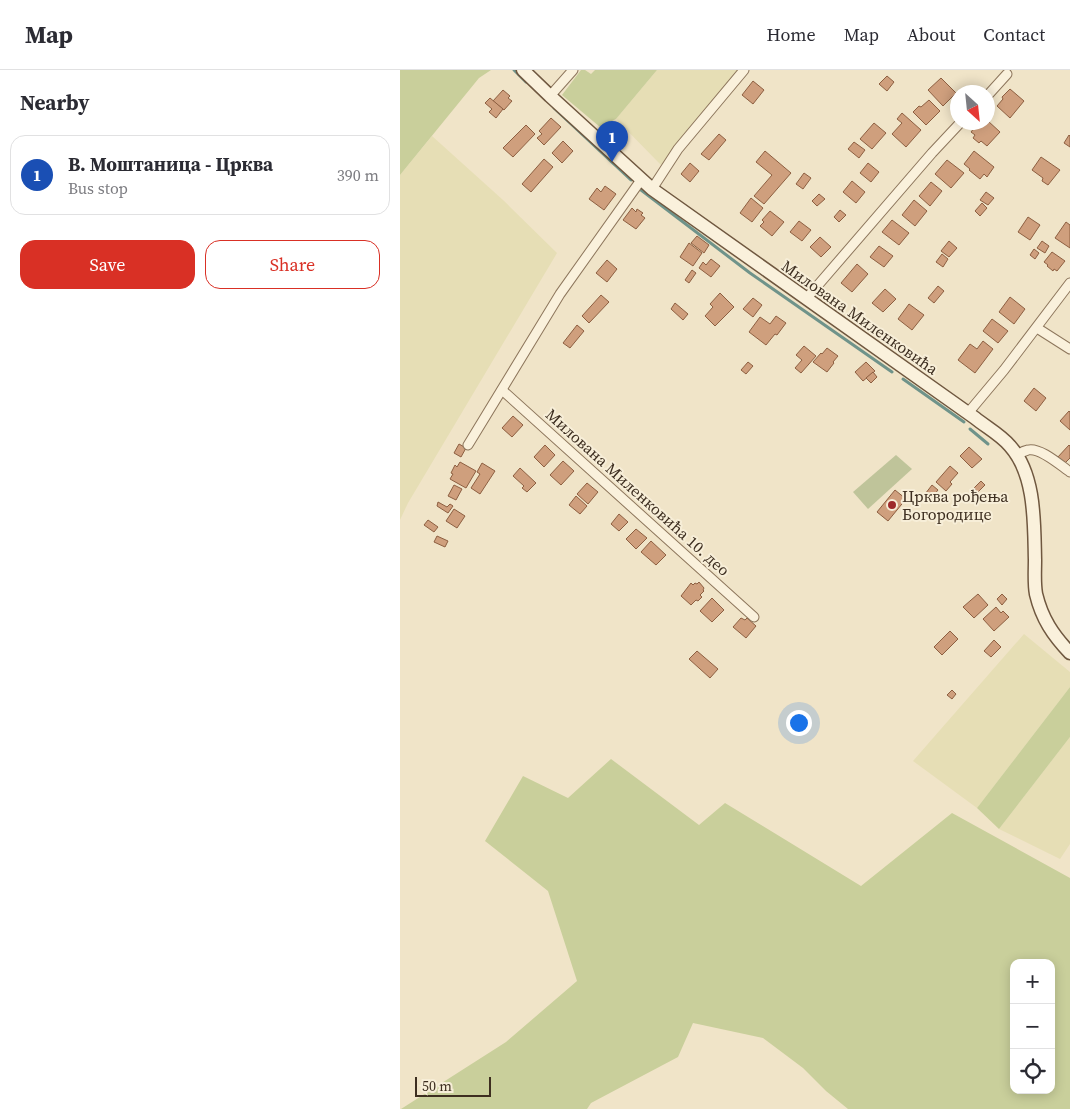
<!DOCTYPE html>
<html lang="en">
<head>
<meta charset="utf-8">
<style>
  :root { --surface:#fff; --page:#f7f7f7; --text:#2b2b33; --muted:#7c7c81; --line:#e1e1e2; --accent:#d93025 }
  body { margin:0; font-family:"Source Serif 4",serif; background:var(--page); color:var(--text) }
  .controls { position:absolute; right:15px; bottom:15px; display:grid; overflow:hidden; border-radius:10px; box-shadow:0 2px 12px #0003 }
  .controls button { width:45px; height:45px; display:grid; place-items:center; padding:0; border:0; border-bottom:1px solid var(--line); background:var(--surface); color:var(--text); font:25px sans-serif }
  .compass { position:absolute; left:550px; top:15px; width:45px; height:45px; border-radius:50%; background:var(--surface); box-shadow:0 2px 12px #0003; rotate:153deg }
  .scale { position:absolute; left:15px; bottom:12px; width:76px; box-sizing:border-box; padding-left:5px; border:2px solid #3d2e20; border-top:0; font-size:14px; line-height:18px; white-space:nowrap; color:#3d2e20; -webkit-text-stroke:4px #f7eed8; paint-order:stroke }
  .you { position:absolute; left:398px; top:652px; width:18px; height:18px; margin:-12px; border:4px solid #fff; border-radius:50%; background:#1a73e8; box-shadow:0 0 0 8px #1a73e833 }
  .badge { display:grid; place-items:center; width:32px; height:32px; border-radius:50%; background:var(--accent); color:#fff; font-size:16px; font-weight:700 }
  .pin { position:absolute; translate:-50% -41px; filter:drop-shadow(0 1px 2px #0008) }
  .pin::after { content:''; position:absolute; top:26px; width:18px; height:15px; background:inherit; clip-path:polygon(0 0,100% 0,50% 100%) }
  .list { margin:0; padding:0; list-style:none }
  h2 { display:flex; justify-content:space-between; align-items:center; height:65px; margin:0; padding:0 20px; font-size:21px }
  h2 small { font-size:16px; font-weight:400; color:var(--muted) }
  .list li { display:grid; grid-template-columns:32px 1fr auto; gap:15px; align-items:center; box-sizing:border-box; height:80px; margin:0 10px 10px; padding:0 10px; border:1px solid var(--line); border-radius:15px }
  .list b { display:block; font-size:19px; white-space:nowrap }
  .list p { margin:0; font-size:16px; white-space:nowrap; color:var(--muted) }
  .list em { font-size:16px; font-style:normal; color:var(--muted) }
  .actions { display:flex; gap:10px; padding:15px 20px }
  .actions a { flex:1; padding:11px 0; border:1px solid var(--accent); border-radius:15px; text-align:center; font-size:18px; color:var(--accent) }
  .actions .main { background:var(--accent); color:#fff }
  .icon { flex:none; width:28px; height:28px; fill:none; stroke:currentColor; stroke-width:2; stroke-linecap:round; stroke-linejoin:round }
  .map { position:relative; flex:none; width:670px; height:1039px; overflow:hidden }
  header { display:flex; align-items:center; gap:30px; box-sizing:border-box; height:70px; padding:0 25px; background:var(--surface); border-bottom:1px solid var(--line) }
  header strong { font-size:24px }
  nav { display:flex; gap:28px; margin-inline-start:auto; font-size:18px }
  main { display:flex }
  aside { flex:1; background:var(--surface) }
  .map>svg:first-child { display:block }
</style>
</head>
<body>
<header>
<strong>Map</strong>
<nav><a>Home</a><a>Map</a><a>About</a><a>Contact</a></nav>
</header>
<main>
<aside>
<h2>Nearby<small></small></h2>
<ul class="list">
<li><span class="badge" style="background:#1a4fb4">1</span><div><b>В. Моштаница - Црква</b><p>Bus stop</p></div><em>390 m</em></li>
</ul>
<div class="actions"><a class="main">Save</a><a>Share</a></div>
</aside>
<div class="map">
<svg width="670" height="1039" viewBox="0 0 670 1039">
  <rect width="100%" height="100%" fill="#f0e4c8"/>
  <g fill="#e6deb5">
    <polygon points="257,0 339,0 261,95 216,49"/>
    <polygon points="32,66 103,130 157,183 8,433 0,450 0,105"/>
    <polygon points="624,564 670,602 670,617 577,738 513,691"/>
    <polygon points="670,667 670,774 660,789 599,759"/>
  </g>
  <g fill="#c9cf9b" fill-rule="evenodd">
    <polygon points="0,0 91,0 79,8 0,105"/>
    <polygon points="181,0 185,0 191,4 195,0 257,0 216,49 200,57 162,25"/>
    <polygon points="670,617 670,667 599,759 577,738"/>
    <path d="M211,689L299,755L325,733L461,816L552,743L670,808V1039H448L426,1021L403,998L363,968L293,953L278,987L191,1033L187,1039H1L106,972L177,911L148,821L85,771L123,706L168,728ZM614,893H651V1020H614Z"/>
  </g>
  <polygon fill="#bfc49a" points="496,385 512,399 468,439 453,422"/>
  <g fill="none" stroke-linecap="round" stroke-linejoin="round">
    <g stroke="#6f938a" stroke-width="3">
      <polyline points="114,0 126,12"/>
      <polyline points="154,38 231,110"/>
      <polyline points="241,120 350,203 492,302"/>
      <polyline points="503,309 564,352"/>
      <polyline points="570,359 588,374"/>
    </g>
  </g>
  <g fill="#cf9f7d" stroke="#8d5f41">
    <polygon points="487,6 494,12 487,21 479,14"/>
    <polygon points="541,8 556,23 543,36 528,20"/>
    <polygon points="353,11 364,20 353,34 342,25"/>
    <polygon points="610,19 624,31 610,48 597,36 603,29 602,27"/>
    <polygon points="103,20 110,26 108,28 112,31 104,40 93,31"/>
    <polygon points="90,28 103,39 96,48 89,42 92,39 85,33"/>
    <polygon points="529,30 540,41 526,55 513,42 519,36 521,37"/>
    <polygon points="502,43 521,60 506,77 492,64 502,53 497,49"/>
    <polygon points="151,48 161,57 144,75 137,68 142,64 139,61"/>
    <polygon points="588,51 600,62 587,76 581,71 579,73 573,68 575,65 571,62 579,52 588,52"/>
    <polygon points="474,53 486,63 472,79 460,69"/>
    <polygon points="126,55 135,64 113,87 103,78"/>
    <polygon points="319,64 326,70 309,90 301,84"/>
    <polygon points="669,65 670,66 670,77 664,73"/>
    <polygon points="163,71 173,81 162,93 152,83"/>
    <polygon points="454,72 465,80 459,88 448,79"/>
    <polygon points="365,81 391,103 364,134 354,126 372,105 356,92"/>
    <polygon points="574,81 594,97 587,107 584,104 580,109 569,100 570,99 564,94"/>
    <polygon points="641,87 660,100 648,115 642,111 643,108 632,100"/>
    <polygon points="144,89 153,97 131,122 122,114"/>
    <polygon points="547,90 564,103 551,118 535,104"/>
    <polygon points="290,93 299,101 290,112 281,104"/>
    <polygon points="468,93 479,102 471,112 460,103"/>
    <polygon points="404,103 411,108 403,119 396,114"/>
    <polygon points="452,111 465,122 456,133 443,122"/>
    <polygon points="531,112 542,121 530,136 519,126"/>
    <polygon points="205,116 216,124 204,140 189,129 197,118 201,122"/>
    <polygon points="586,122 594,128 588,135 580,130"/>
    <polygon points="419,124 425,129 417,136 412,131"/>
    <polygon points="351,128 363,138 352,152 340,143"/>
    <polygon points="514,130 527,141 515,156 502,145"/>
    <polygon points="582,133 587,138 580,146 575,141"/>
    <polygon points="232,138 236,142 237,139 243,143 241,145 245,148 236,159 223,150"/>
    <polygon points="440,140 446,145 439,152 434,147"/>
    <polygon points="370,141 384,152 372,166 360,156 364,152 362,150"/>
    <polygon points="628,147 640,155 630,170 618,162"/>
    <polygon points="492,150 509,163 499,175 482,162"/>
    <polygon points="399,151 411,160 402,171 390,162"/>
    <polygon points="666,152 670,155 670,178 655,168"/>
    <polygon points="297,166 309,175 304,183 291,173"/>
    <polygon points="420,167 431,177 421,187 410,177"/>
    <polygon points="549,171 557,178 549,187 541,181"/>
    <polygon points="642,171 649,176 645,183 637,178"/>
    <polygon points="289,173 302,183 293,196 280,187"/>
    <polygon points="479,176 493,186 484,197 470,187"/>
    <polygon points="634,179 639,183 635,189 630,185"/>
    <polygon points="652,182 665,191 657,201 654,199 653,201 647,196 648,195 644,192"/>
    <polygon points="542,184 548,189 543,197 536,192"/>
    <polygon points="311,189 320,196 311,207 299,198 303,192 306,195"/>
    <polygon points="207,190 217,199 207,212 196,203"/>
    <polygon points="457,194 468,204 452,222 441,213"/>
    <polygon points="292,200 296,203 289,213 285,210"/>
    <polygon points="538,216 544,221 534,233 528,228"/>
    <polygon points="485,219 496,229 483,242 472,233"/>
    <polygon points="320,223 334,237 315,256 305,246 313,237 310,234"/>
    <polygon points="201,225 209,232 189,253 182,246"/>
    <polygon points="610,227 625,239 614,254 599,242"/>
    <polygon points="353,228 362,235 353,247 343,239"/>
    <polygon points="275,233 288,244 283,250 271,239"/>
    <polygon points="509,234 524,245 512,260 498,249"/>
    <polygon points="376,246 386,253 377,265 375,264 366,275 349,262 360,247 370,254"/>
    <polygon points="592,249 608,261 598,273 583,261"/>
    <polygon points="177,255 184,261 170,278 163,273"/>
    <polygon points="583,271 593,279 575,303 558,290 570,274 577,279"/>
    <polygon points="404,276 416,286 401,303 395,298 402,290 396,285"/>
    <polygon points="427,278 438,286 433,292 434,293 427,302 413,292 421,283 422,284"/>
    <polygon points="348,292 353,296 346,304 341,300"/>
    <polygon points="466,292 475,301 463,311 455,302"/>
    <polygon points="473,302 477,307 471,313 466,308"/>
    <polygon points="634,318 646,328 636,341 624,331"/>
    <polygon points="669,341 670,342 670,360 660,351"/>
    <polygon points="113,346 123,355 112,367 102,358"/>
    <polygon points="59,374 66,378 61,387 54,383"/>
    <polygon points="145,375 155,385 144,397 134,387"/>
    <polygon points="669,375 670,376 670,388 664,394 657,388"/>
    <polygon points="569,377 582,389 572,398 560,386"/>
    <polygon points="163,391 174,401 161,415 150,405"/>
    <polygon points="60,392 76,401 66,418 50,409 53,404 51,403 55,395 57,397"/>
    <polygon points="82,393 95,401 80,424 71,418 80,404 77,402"/>
    <polygon points="550,396 558,403 550,412 552,414 546,421 536,412"/>
    <polygon points="120,398 136,413 127,422 122,418 124,416 113,406"/>
    <polygon points="581,411 585,415 578,422 574,418"/>
    <polygon points="187,413 198,422 188,434 177,424"/>
    <polygon points="54,415 62,419 56,430 48,426"/>
    <polygon points="532,415 538,420 528,432 522,428"/>
    <polygon points="495,420 506,429 488,451 477,442"/>
    <polygon points="176,426 187,436 180,444 169,435"/>
    <polygon points="38,432 47,437 50,434 53,436 48,443 37,436"/>
    <polygon points="54,439 65,446 57,458 46,451"/>
    <polygon points="219,444 228,452 219,461 211,454"/>
    <polygon points="28,450 38,457 34,462 24,455"/>
    <polygon points="236,459 247,468 236,479 226,469"/>
    <polygon points="37,466 48,471 45,477 34,472"/>
    <polygon points="251,471 266,485 256,495 241,482"/>
    <polygon points="299,512 304,518 303,520 304,521 300,525 302,527 298,531 296,530 291,535 281,526 291,513 293,515 295,513 297,514"/>
    <polygon points="578,524 588,535 574,548 563,537"/>
    <polygon points="602,524 607,529 602,535 597,529"/>
    <polygon points="312,528 324,540 312,552 300,541"/>
    <polygon points="596,537 601,543 603,541 609,547 594,561 583,549"/>
    <polygon points="341,548 345,550 347,548 356,556 346,568 333,557"/>
    <polygon points="550,561 558,569 542,585 534,577"/>
    <polygon points="594,570 601,577 591,587 584,581"/>
    <polygon points="297,581 318,599 310,608 289,589"/>
    <polygon points="552,620 556,624 552,629 547,625"/>
  </g>
  <g fill="none" stroke-linecap="round" stroke-linejoin="round">
    <g stroke="#8d765c" stroke-width="11">
      <g id="street">
        <polyline points="588,25 607,4"/>
        <polyline points="150,26 173,0"/>
        <polyline points="252,119 278,79 344,0"/>
        <polyline points="406,229 532,83 561,52"/>
        <polyline points="637,258 670,279"/>
        <polyline points="102,320 354,547"/>
        <polyline points="568,343 604,300 670,213"/>
        <polyline points="68,375 160,224 241,110"/>
        <path d="M617,386C620,383 623,381 628,380C640,377 660,395 670,402"/>
      </g>
    </g>
    <g stroke="#6f573f" stroke-width="15">
      <path id="secondary" d="M123,0L150,26L252,119L575,348C586,357 601,365 610,376C636,405 634,454 635,490C635,502 634,513 636,524C642,549 653,565 670,583"/>
    </g>
    <use href="#street" stroke="#faf1dc" stroke-width="9"/>
    <use href="#secondary" stroke="#faf1dc" stroke-width="12"/>
  </g>
  <circle fill="#9e2a2b" stroke="#f7eed8" stroke-width="2" cx="492" cy="435" r="5"/>
  <g text-anchor="middle" stroke-width="4" stroke-linejoin="round" paint-order="stroke">
    <g font-size="16" fill="#3d2e20" stroke="#f7eed8">
      <text transform="translate(460 247) rotate(35)" y="6">Милована Миленковића</text>
      <text transform="translate(238 422) rotate(42)" y="6">Милована Миленковића 10. део</text>
    </g>
    <g font-size="16" fill="#3d2e20" stroke="#f7eed8" text-anchor="start">
      <text x="502" y="432">Црква рођења<tspan x="502" dy="18">Богородице</tspan></text>
    </g>
  </g>
</svg>
<div class="controls">
<button>+</button>
<button>−</button>
<button><svg class="icon" aria-label="locate" viewBox="0 0 24 24"><circle cx="12" cy="12" r="6"/><path d="M12 2v4M12 18v4M2 12h4M18 12h4"/></svg></button>
</div>
<svg class="compass" viewBox="-18 -18 36 36"><path d="M0-13l5 13h-10z" fill="#e53935"/><path d="M0 13l5-13h-10z" fill="#7c7c81"/></svg>
<div class="scale">50 m</div>
<div class="you"></div>
<div class="pin badge" style="left:212px;top:92px;background:#1a4fb4">1</div>
</div>
</main>
</body>
</html>
